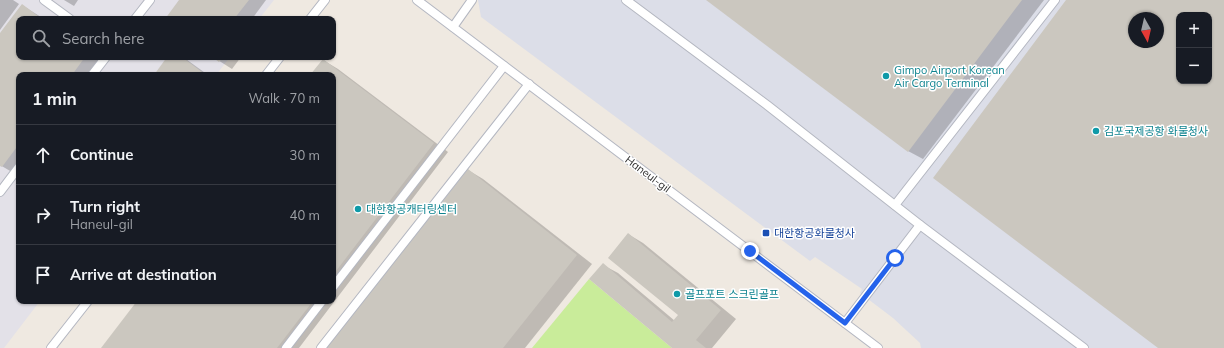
<!DOCTYPE html>
<html lang="en">
<head>
<meta charset="utf-8">
<style>
  :root { --surface:#171b24; --page:#20242c; --text:#f1f3f6; --muted:#9ea1a6; --line:#363941 }
  body { margin:0; font-family:Mulish,"Noto Sans KR",sans-serif; background:var(--page); color:var(--text) }
  .controls { position:absolute; right:12px; top:12px; display:grid; overflow:hidden; border-radius:8px; box-shadow:0 1px 3px #0004 }
  .controls button { width:36px; height:36px; display:grid; place-items:center; padding:0; border:0; border-bottom:1px solid var(--line); background:var(--surface); color:var(--text); font:20px sans-serif }
  .compass { position:absolute; left:1128px; top:12px; width:36px; height:36px; border-radius:50%; background:var(--surface); box-shadow:0 1px 3px #0004; rotate:172deg }
  .stop { position:absolute; width:12px; height:12px; margin:-9px; border:3px solid #2563eb; border-radius:50%; background:#fff }
  .stop.end { background:#2563eb; border-color:#fff; box-shadow:0 1px 4px #0008 }
  .list { margin:0; padding:0; list-style:none }
  h2 { display:flex; justify-content:space-between; align-items:center; height:52px; margin:0; padding:0 16px; font-size:17px }
  h2 small { font-size:13px; font-weight:400; color:var(--muted) }
  .list li { display:grid; grid-template-columns:26px 1fr auto; gap:12px; align-items:center; box-sizing:border-box; height:60px; padding:0 16px; border-top:1px solid var(--line) }
  .list b { display:block; font-size:15px; white-space:nowrap }
  .list p { margin:0; font-size:13px; white-space:nowrap; color:var(--muted) }
  .list em { font-size:13px; font-style:normal; color:var(--muted) }
  .icon { flex:none; width:22px; height:22px; fill:none; stroke:currentColor; stroke-width:2; stroke-linecap:round; stroke-linejoin:round }
  .map { position:relative; flex:none; width:1224px; height:348px; overflow:hidden }
  .search { position:absolute; background:var(--surface); box-shadow:0 1px 3px #0004; left:16px; top:16px; width:320px; height:44px; display:flex; align-items:center; gap:10px; box-sizing:border-box; padding:0 14px; border-radius:8px; color:var(--muted); font-size:15px }
  .panel { position:absolute; background:var(--surface); box-shadow:0 1px 3px #0004; left:16px; top:72px; width:320px; height:232px; border-radius:8px }
  .map>svg:first-child { display:block }
</style>
</head>
<body>
<div class="map">
<svg width="1224" height="348" viewBox="0 0 1224 348">
  <rect width="100%" height="100%" fill="#efe9e1"/>
  <polygon fill="#e3e1e8" points="0,0 274,0 259,19 19,19 19,57 230,57 216,75 19,75 19,301 40,301 4,348 0,348"/>
  <path fill="#dcdee8" fill-rule="evenodd" d="M478,0H1224V348H921L920,343L893,318L860,293L862,289L815,257L810,261L481,17ZM1179,15H1209V81H1179ZM1134,18H1158V42H1134Z"/>
  <polygon fill="#c9ec9a" points="589,279 672,348 532,348"/>
  <g fill="#0003">
    <polygon points="0,0 13,0 19,4 0,30"/>
    <polygon points="64,0 78,0 74,6"/>
    <polygon points="180,0 266,0 252,19 166,19"/>
    <polygon points="708,0 1044,0 923,159 908,151"/>
    <polygon points="22,5 44,19 19,19 19,57 95,57 102,63 93,75 19,75 19,173 17,175 0,165 0,35"/>
    <polygon points="169,57 183,57 208,75 155,75"/>
    <polygon points="213,57 241,57 232,69"/>
    <polygon points="323,60 338,69 448,152 299,348 103,348 139,301 333,301 333,75 311,75"/>
    <polygon points="468,170 483,179 592,264 525,348 327,348"/>
    <polygon points="628,234 643,243 736,319 712,348 673,348 603,265 618,273 675,321 679,315"/>
  </g>
  <g fill="#cbc7bf" fill-rule="evenodd">
    <polygon points="179,0 249,0 234,19 165,19"/>
    <polygon points="706,0 1022,0 908,152"/>
    <path d="M1066,0H1224V348H1158L933,178ZM1179,15H1209V81H1179ZM1134,18H1158V42H1134Z"/>
    <polygon points="22,4 42,19 19,19 19,57 85,57 72,75 19,75 19,144 2,167 0,166 0,33"/>
    <polygon points="167,57 182,57 206,75 154,75"/>
    <polygon points="212,57 223,57 219,62"/>
    <polygon points="323,59 434,143 333,275 333,75 310,75"/>
    <polygon points="468,169 577,255 503,348 326,348"/>
    <polygon points="628,233 721,310 696,340 706,348 672,348 589,279 603,263 672,322 678,315 608,258"/>
    <polygon points="137,301 313,301 277,348 101,348"/>
  </g>
  <g fill="none" stroke-linecap="round" stroke-linejoin="round">
    <g stroke="#b4b7c1" stroke-width="10">
      <g id="service">
        <polyline points="44,0 70,19"/>
        <polyline points="417,0 878,348"/>
        <polyline points="626,0 767,105 920,225 1084,348"/>
        <polyline points="135,19 150,0"/>
        <polyline points="310,19 325,0"/>
        <polyline points="453,27 472,0"/>
        <polyline points="92,75 106,57"/>
        <polyline points="266,75 280,57"/>
        <polyline points="0,192 19,167"/>
        <polyline points="895,205 1055,0"/>
        <polyline points="333,287 504,66"/>
        <polyline points="845,323 920,225"/>
        <polyline points="51,348 88,301"/>
        <polyline points="286,348 322,301"/>
        <polyline points="321,348 529,84"/>
      </g>
    </g>
    <use href="#service" stroke="#fff" stroke-width="8"/>
  </g>
  <g fill="none" stroke-linecap="round" stroke-linejoin="round">
    <polyline stroke="#2563eb" stroke-width="5" points="750,251 845,323 895,258"/>
  </g>
  <g fill="#0f9aa8" stroke="#fff" stroke-width="1.5">
    <circle cx="886" cy="76" r="4"/>
    <circle cx="1096" cy="131" r="4"/>
    <circle cx="358" cy="209" r="4"/>
    <circle cx="677" cy="294" r="4"/>
  </g>
  <rect fill="#1a4fb4" stroke="#fff" stroke-width="1.5" x="762" y="229" width="8" height="8" rx="2"/>
  <g text-anchor="middle" stroke-width="3" stroke-linejoin="round" paint-order="stroke">
    <g font-size="11" fill="#0d838f" stroke="#fff" text-anchor="start">
      <text x="894" y="74">Gimpo Airport Korean<tspan x="894" dy="13">Air Cargo Terminal</tspan></text>
      <text x="1104" y="135">김포국제공항 화물청사</text>
      <text x="366" y="213">대한항공캐터링센터</text>
      <text x="685" y="298">골프포트 스크린골프</text>
    </g>
    <g font-size="11" fill="#2e2e2e" stroke="#fff">
      <text transform="translate(648 174) rotate(37)" y="4">Haneul-gil</text>
    </g>
    <g font-size="11" fill="#164399" stroke="#fff" text-anchor="start">
      <text x="774" y="237">대한항공화물청사</text>
    </g>
  </g>
</svg>
<div class="controls">
<button>+</button>
<button>−</button>
</div>
<svg class="compass" viewBox="-18 -18 36 36"><path d="M0-13l5 13h-10z" fill="#e53935"/><path d="M0 13l5-13h-10z" fill="#9ea1a6"/></svg>
<div class="stop" style="left:895px;top:258px"></div>
<div class="stop end" style="left:750px;top:251px"></div>
<div class="search"><svg class="icon" aria-label="search" viewBox="0 0 24 24"><circle cx="10" cy="10" r="6"/><path d="M15 15l6 6"/></svg>Search here</div>
<section class="panel">
<h2>1 min<small>Walk · 70 m</small></h2>
<ul class="list">
<li><svg class="icon" aria-label="ahead" viewBox="0 0 24 24"><path d="M12 20V5M6 11l6-6 6 6"/></svg><div><b>Continue</b></div><em>30 m</em></li>
<li><svg class="icon" aria-label="right" viewBox="0 0 24 24"><path d="M7 20v-9h11M14 6l5 5-5 5"/></svg><div><b>Turn right</b><p>Haneul-gil</p></div><em>40 m</em></li>
<li><svg class="icon" aria-label="arrive" viewBox="0 0 24 24"><path d="M6 21V4h12l-3 4 3 4H6"/></svg><div><b>Arrive at destination</b></div></li>
</ul>
</section>
</div>
</body>
</html>
